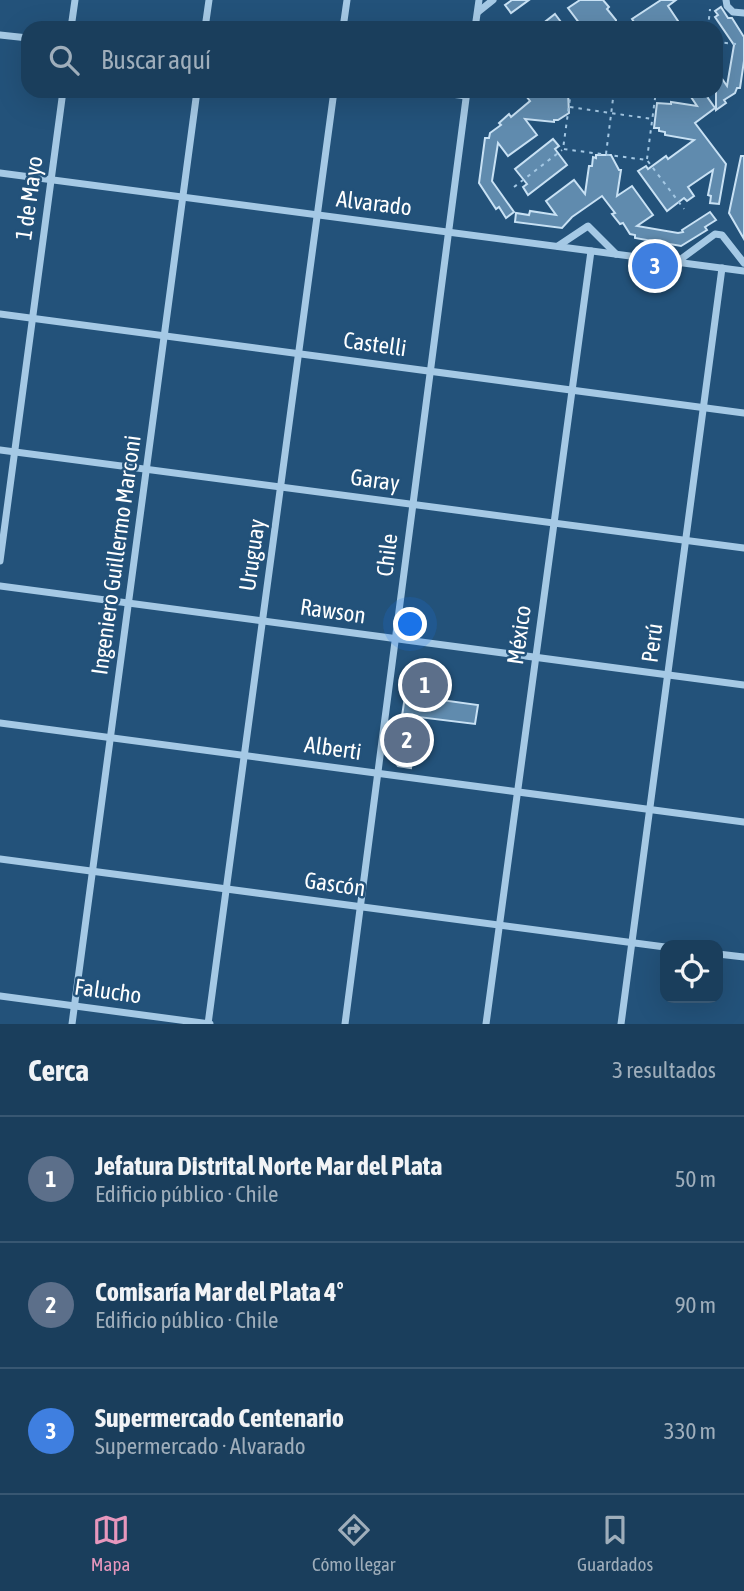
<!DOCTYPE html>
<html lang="es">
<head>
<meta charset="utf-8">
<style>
  :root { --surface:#1a3e5c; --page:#234562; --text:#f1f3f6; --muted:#9faebb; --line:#385772; --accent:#e797bd }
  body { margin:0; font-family:"Asap Condensed",sans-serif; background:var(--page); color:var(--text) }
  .controls { position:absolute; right:21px; bottom:21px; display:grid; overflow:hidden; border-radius:14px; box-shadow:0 7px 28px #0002 }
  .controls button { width:63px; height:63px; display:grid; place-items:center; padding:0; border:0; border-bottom:2px solid var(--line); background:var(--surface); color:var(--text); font:35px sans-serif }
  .you { position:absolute; left:411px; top:625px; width:24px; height:24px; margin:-18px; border:5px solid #fff; border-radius:50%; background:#1a73e8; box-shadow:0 0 0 10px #1a73e833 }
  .badge { display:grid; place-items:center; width:46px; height:46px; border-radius:50%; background:var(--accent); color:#fff; font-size:23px; font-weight:700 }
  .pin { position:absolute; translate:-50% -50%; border:4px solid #fff; box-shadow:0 2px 7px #0006 }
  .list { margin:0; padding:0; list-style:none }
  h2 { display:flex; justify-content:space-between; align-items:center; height:91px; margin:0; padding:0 28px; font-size:30px }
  h2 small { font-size:23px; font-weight:400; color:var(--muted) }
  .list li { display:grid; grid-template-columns:46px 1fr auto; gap:21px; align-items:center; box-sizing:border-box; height:126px; padding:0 28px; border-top:2px solid var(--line) }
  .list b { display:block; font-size:26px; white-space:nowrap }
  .list p { margin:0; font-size:23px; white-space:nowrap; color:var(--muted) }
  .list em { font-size:23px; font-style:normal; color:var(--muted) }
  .icon { flex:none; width:38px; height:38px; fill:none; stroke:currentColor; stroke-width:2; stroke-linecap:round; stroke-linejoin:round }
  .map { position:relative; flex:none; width:744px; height:1024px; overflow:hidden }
  .search { position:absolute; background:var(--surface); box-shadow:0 7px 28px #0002; left:21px; right:21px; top:21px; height:77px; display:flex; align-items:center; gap:18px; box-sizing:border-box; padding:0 24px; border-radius:21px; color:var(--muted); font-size:26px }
  .sheet { height:469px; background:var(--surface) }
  nav { display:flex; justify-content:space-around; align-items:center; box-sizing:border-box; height:98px; border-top:2px solid var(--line); background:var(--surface); font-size:19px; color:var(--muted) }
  nav a { display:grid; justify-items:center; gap:4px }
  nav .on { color:var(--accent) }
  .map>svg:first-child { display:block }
</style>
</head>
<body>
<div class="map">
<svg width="744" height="1024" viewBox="0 0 744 1024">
  <rect width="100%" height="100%" fill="#23527a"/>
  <g fill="#608bae" stroke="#c8e1f4" stroke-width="2">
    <polygon points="512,0 529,0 511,13 505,5"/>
    <polygon points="580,0 603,0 609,7 607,9 616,20 616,28 583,28 568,8"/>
    <polygon points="661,0 676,0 668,6 680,24 674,28 638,28 632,19"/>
    <polygon points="721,7 728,18 732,18 744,37 744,61 740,88 737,88 735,93 724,100 726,103 716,110 716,70 727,86 734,45 715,17 718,15 715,11"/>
    <polygon points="555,14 561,22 554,28 537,28"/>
    <polygon points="522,91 568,92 569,113 558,120 554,120 554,122 525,119 537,135 508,156 498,143 492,181 514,212 506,218 499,207 496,209 479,183 485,138 489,138 490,133 501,125 499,123 509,114 511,117 530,101"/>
    <polygon points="687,91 703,91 715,108 695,123 726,164 719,204 710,203 711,196 708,195 713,170 688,187 694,196 687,201 684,198 667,211 638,171 646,166 648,169 666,156 668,159 694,140 665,135 665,132 659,131 659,128 654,128 657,103 671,104 671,102 697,106"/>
    <polygon points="553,139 559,146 555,149 567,165 528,195 523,187 527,184 515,169"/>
    <polygon points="596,155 611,155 619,170 621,170 617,196 632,186 653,215 637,226 678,233 683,232 682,230 710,212 716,220 705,227 707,230 681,246 635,238 635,235 630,234 623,223 620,224 612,214 615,213 602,196 572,217 562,228 515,222 516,213 529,215 530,211 556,215 546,201 574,180 585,194 589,166 592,166 593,157 596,158"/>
    <polygon points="741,156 744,156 744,239 729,213"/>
    <polygon points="409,670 445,674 441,700 478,705 475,724 419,717 411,768 398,766 395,762"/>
  </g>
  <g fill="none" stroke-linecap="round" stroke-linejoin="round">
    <g stroke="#a5c9e5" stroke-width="2" stroke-dasharray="3.5 5" stroke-linecap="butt">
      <polyline points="708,28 710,9"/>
      <polyline points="716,42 736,44"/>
      <polyline points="571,91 563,149 647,160 684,209"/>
      <polyline points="570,107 652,119"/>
      <polyline points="606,154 614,91"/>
      <polyline points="647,159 656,91"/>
      <polyline points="514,187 562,150"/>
    </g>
    <g stroke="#a5c9e5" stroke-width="7">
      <polyline points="726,0 727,6 733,12 744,13"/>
      <polyline points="478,12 493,0"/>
      <polyline points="71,28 75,0"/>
      <polyline points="205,28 209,0"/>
      <polyline points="343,28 347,0"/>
      <polyline points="475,28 479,0"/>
      <polyline points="0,35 28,38"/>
      <polyline points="430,91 466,96"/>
      <polyline points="0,173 744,271"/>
      <polyline points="558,246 588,226 616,254"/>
      <polyline points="677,262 715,234 722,235 744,263"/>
      <polyline points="0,314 744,413"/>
      <polyline points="0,450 744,548"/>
      <polyline points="0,561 63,91"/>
      <polyline points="0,586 744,685"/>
      <polyline points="0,723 744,822"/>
      <polyline points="0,859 665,947"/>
      <polyline points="718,954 744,957"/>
      <polyline points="0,996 210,1024"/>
      <polyline points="72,1024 197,91"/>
      <polyline points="208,1024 334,91"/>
      <polyline points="345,1024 467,91"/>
      <polyline points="486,1024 591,251"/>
      <polyline points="621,1024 722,268"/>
    </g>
  </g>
  <g text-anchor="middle" stroke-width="5" stroke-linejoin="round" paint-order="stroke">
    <g font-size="23" fill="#fff" stroke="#23527a">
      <text transform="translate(29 198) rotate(-82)" y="8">1 de Mayo</text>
      <text transform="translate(374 203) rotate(7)" y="8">Alvarado</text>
      <text transform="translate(375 344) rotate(8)" y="8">Castelli</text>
      <text transform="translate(375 480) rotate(8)" y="8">Garay</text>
      <text transform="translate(116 555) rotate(-82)" y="8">Ingeniero Guillermo Marconi</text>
      <text transform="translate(252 555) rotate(-82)" y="8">Uruguay</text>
      <text transform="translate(387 555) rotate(-83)" y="8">Chile</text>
      <text transform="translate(333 611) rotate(8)" y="8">Rawson</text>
      <text transform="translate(519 635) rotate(-82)" y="8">México</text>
      <text transform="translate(652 643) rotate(-82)" y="8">Perú</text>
      <text transform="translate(333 748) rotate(8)" y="8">Alberti</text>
      <text transform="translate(335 884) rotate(8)" y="8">Gascón</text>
      <text transform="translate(108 991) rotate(8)" y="8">Falucho</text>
    </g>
  </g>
</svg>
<div class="controls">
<button><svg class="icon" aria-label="locate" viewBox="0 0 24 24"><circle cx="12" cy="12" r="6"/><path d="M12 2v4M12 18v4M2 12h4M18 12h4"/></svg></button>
</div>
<div class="you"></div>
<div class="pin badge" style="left:425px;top:685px;background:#5c6f8a">1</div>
<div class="pin badge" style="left:407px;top:740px;background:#5c6f8a">2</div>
<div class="pin badge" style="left:655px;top:266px;background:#3f7fe0">3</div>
<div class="search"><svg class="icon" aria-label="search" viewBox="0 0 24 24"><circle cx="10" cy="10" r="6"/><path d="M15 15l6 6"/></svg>Buscar aquí</div>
</div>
<section class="sheet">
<h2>Cerca<small>3 resultados</small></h2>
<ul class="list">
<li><span class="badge" style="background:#5c6f8a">1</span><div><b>Jefatura Distrital Norte Mar del Plata</b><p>Edificio público · Chile</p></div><em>50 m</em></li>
<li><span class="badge" style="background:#5c6f8a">2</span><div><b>Comisaría Mar del Plata 4°</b><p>Edificio público · Chile</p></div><em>90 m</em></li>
<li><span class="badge" style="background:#3f7fe0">3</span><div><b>Supermercado Centenario</b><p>Supermercado · Alvarado</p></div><em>330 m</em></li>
</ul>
</section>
<nav>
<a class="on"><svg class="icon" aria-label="map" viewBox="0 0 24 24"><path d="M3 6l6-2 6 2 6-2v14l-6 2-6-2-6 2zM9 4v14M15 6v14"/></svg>Mapa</a>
<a><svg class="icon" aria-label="directions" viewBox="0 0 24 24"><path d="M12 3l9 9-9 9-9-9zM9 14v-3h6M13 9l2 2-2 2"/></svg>Cómo llegar</a>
<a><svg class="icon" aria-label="saved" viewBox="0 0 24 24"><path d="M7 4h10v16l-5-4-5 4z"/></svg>Guardados</a>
</nav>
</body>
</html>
